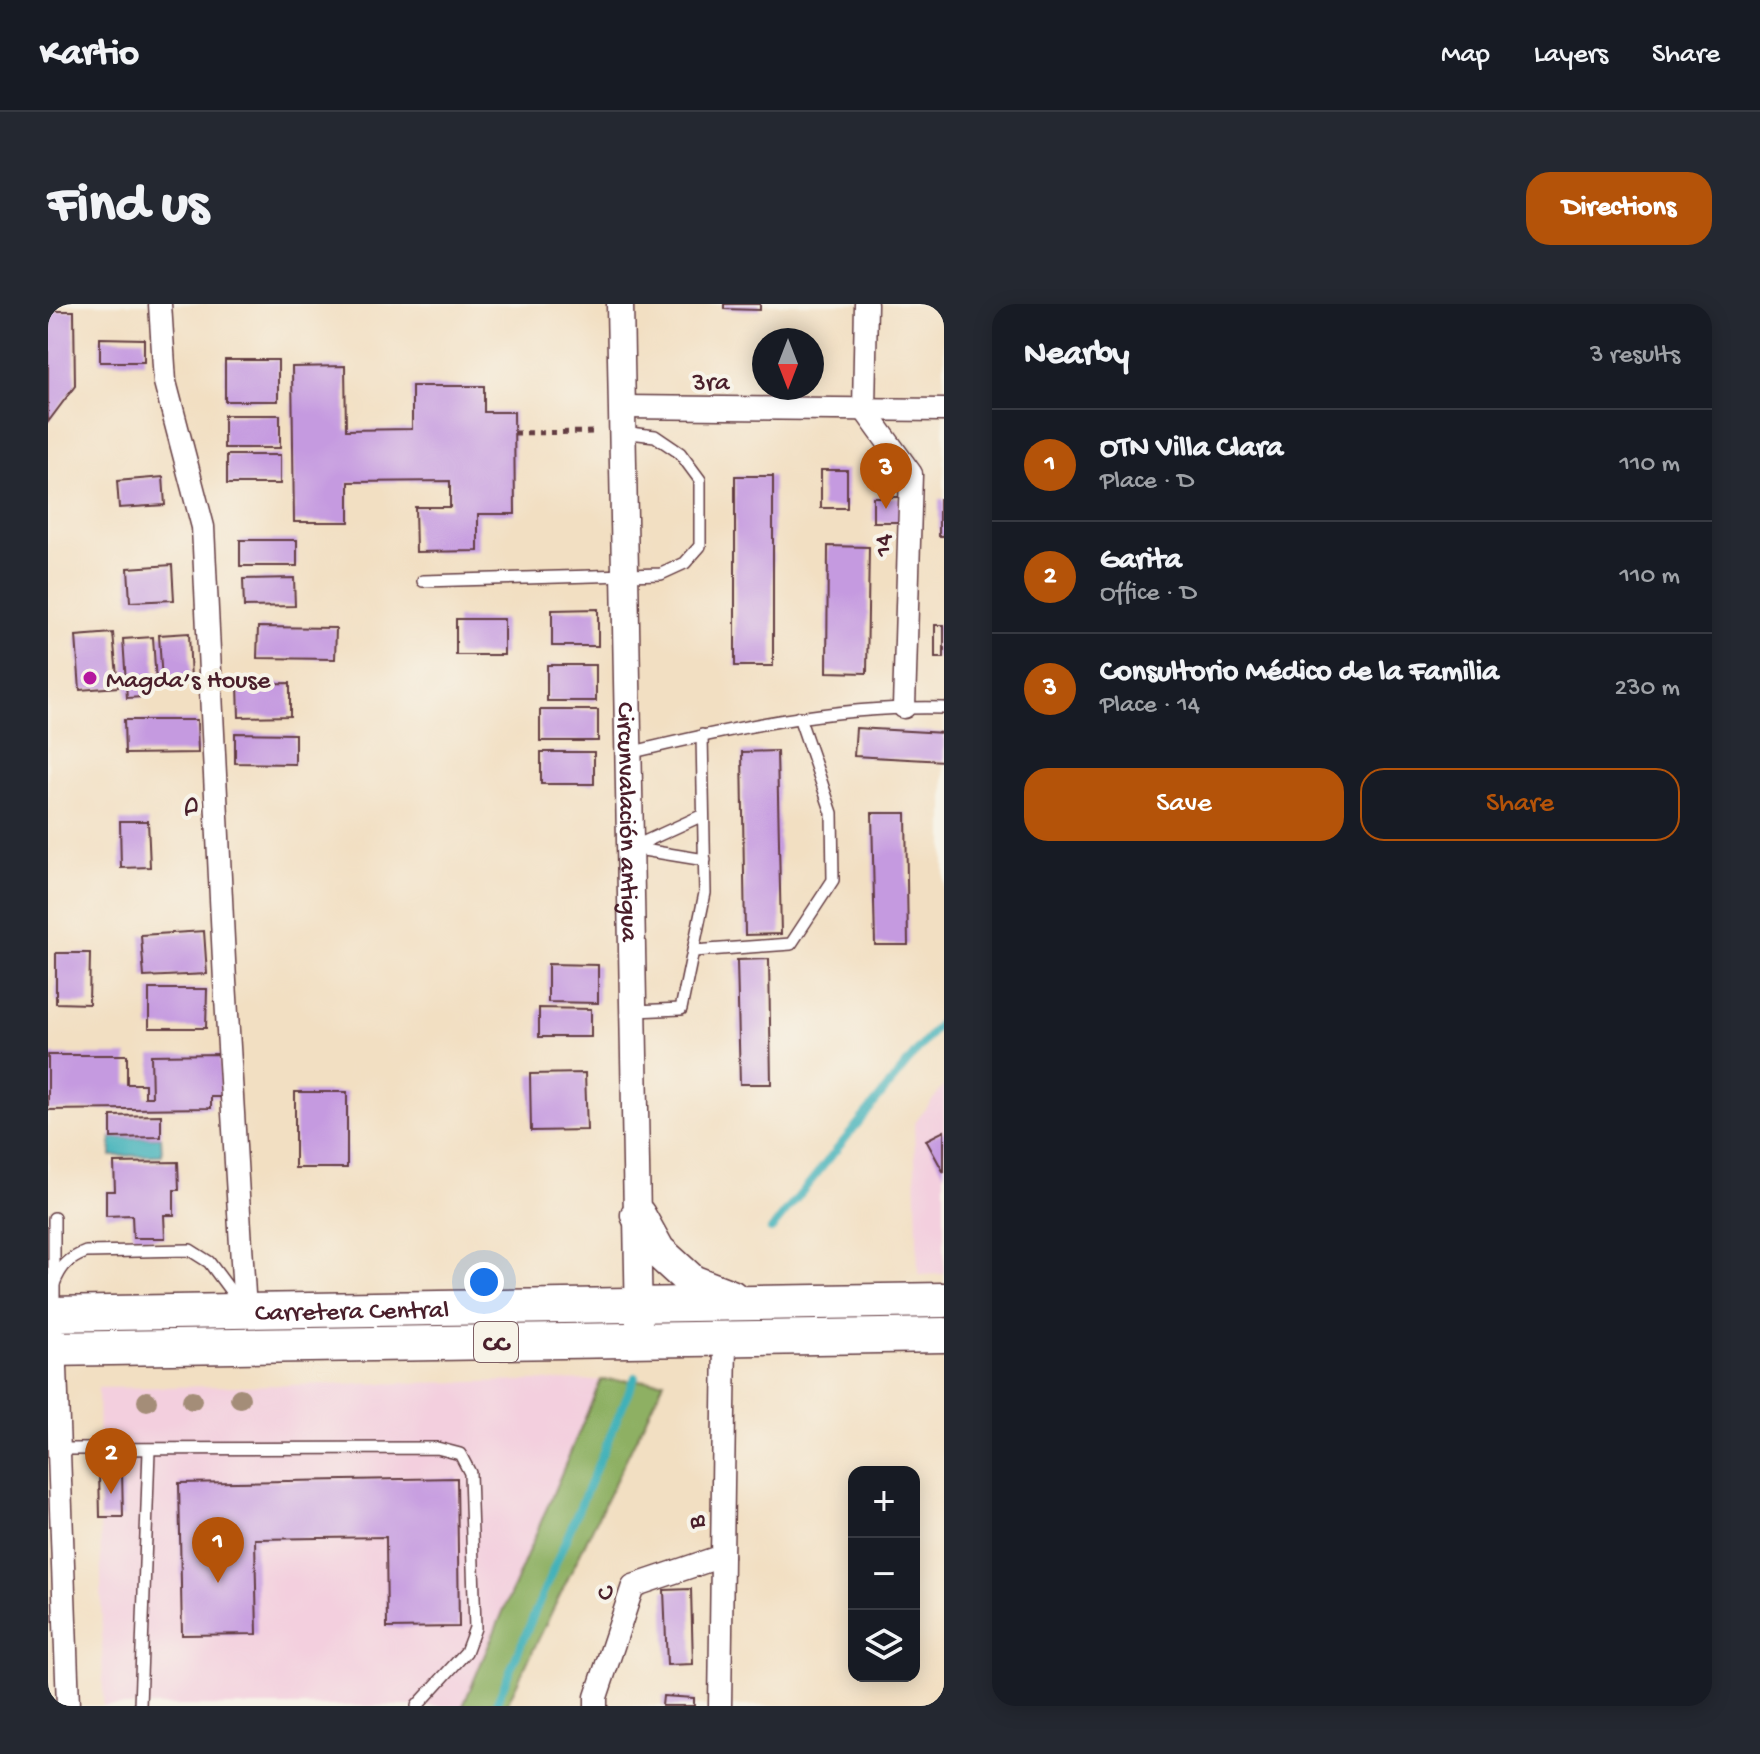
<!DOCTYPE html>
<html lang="en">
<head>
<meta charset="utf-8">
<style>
  :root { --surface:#171b24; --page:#242831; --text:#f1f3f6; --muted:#9ea1a6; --line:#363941; --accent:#b45309 }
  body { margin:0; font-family:"Gochi Hand",sans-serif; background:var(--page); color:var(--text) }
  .controls { position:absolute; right:24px; bottom:24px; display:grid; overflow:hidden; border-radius:16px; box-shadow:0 4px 20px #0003 }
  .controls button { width:72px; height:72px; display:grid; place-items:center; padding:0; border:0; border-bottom:2px solid var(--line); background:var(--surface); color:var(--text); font:40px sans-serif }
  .compass { position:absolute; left:704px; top:24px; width:72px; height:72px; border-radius:50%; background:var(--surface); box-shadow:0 4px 20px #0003; rotate:180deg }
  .you { position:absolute; left:436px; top:978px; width:28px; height:28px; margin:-20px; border:6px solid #fff; border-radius:50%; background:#1a73e8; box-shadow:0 0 0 12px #1a73e833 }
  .badge { display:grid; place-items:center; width:52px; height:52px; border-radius:50%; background:var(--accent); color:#fff; font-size:26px; font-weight:700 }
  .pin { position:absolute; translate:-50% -66px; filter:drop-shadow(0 2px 4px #0008) }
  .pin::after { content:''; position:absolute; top:42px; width:28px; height:24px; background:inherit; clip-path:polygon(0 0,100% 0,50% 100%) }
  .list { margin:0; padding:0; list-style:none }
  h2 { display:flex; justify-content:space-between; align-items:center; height:104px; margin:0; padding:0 32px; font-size:34px }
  h2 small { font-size:26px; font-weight:400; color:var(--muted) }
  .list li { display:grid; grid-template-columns:52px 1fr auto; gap:24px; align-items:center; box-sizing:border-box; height:112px; padding:0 32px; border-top:2px solid var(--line) }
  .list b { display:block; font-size:30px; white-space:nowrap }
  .list p { margin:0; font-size:26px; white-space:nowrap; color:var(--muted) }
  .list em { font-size:26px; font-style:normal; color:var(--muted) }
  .actions { display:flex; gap:16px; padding:24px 32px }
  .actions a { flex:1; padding:18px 0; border:2px solid var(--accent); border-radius:24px; text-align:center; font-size:28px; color:var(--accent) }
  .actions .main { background:var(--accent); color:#fff }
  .icon { flex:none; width:44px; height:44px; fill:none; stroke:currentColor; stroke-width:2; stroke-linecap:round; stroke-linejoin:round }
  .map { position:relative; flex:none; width:896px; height:1402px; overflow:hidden; border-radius:24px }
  header { display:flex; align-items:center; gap:48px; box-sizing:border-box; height:112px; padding:0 40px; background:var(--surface); border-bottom:2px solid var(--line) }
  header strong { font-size:38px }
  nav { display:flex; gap:44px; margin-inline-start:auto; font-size:28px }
  .intro { display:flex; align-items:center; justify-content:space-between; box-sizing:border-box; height:192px; padding:0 48px }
  h1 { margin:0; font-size:56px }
  .button { padding:20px 36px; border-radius:24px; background:var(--accent); color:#fff; font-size:28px; font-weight:700 }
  main { display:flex; gap:48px; padding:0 48px }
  aside { flex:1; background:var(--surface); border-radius:24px; box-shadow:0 4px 20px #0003 }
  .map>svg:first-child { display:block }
</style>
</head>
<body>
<header>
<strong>Kartio</strong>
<nav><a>Map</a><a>Layers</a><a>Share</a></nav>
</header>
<div class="intro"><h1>Find us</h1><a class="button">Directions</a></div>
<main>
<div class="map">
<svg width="896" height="1402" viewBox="0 0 896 1402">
  <rect width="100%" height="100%" fill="#f7f3e8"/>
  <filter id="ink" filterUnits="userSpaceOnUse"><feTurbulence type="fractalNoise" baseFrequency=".0125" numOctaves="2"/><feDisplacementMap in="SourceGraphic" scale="16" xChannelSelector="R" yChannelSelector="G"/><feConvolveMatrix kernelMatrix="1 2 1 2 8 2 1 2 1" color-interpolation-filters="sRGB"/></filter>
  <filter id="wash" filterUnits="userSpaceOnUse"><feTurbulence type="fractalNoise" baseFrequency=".006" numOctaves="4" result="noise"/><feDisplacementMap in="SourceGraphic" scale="32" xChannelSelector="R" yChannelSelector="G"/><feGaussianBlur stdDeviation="1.8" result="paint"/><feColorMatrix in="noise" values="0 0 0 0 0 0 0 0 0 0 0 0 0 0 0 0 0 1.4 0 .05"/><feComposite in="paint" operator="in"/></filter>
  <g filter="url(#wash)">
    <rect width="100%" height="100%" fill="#f2dfc2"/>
    <g fill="#f3cfde">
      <polygon points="896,781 896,970 870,971 866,820"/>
      <polygon points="553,1076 415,1402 55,1402 50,1084"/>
    </g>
    <polygon fill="#8eb063" stroke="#6c6847" stroke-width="2" points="553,1076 616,1077 458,1402 415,1402"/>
    <polygon fill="#41b1b9" stroke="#466872" stroke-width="2" points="113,833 114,851 63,852 63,834"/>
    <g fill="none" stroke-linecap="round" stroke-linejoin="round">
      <g stroke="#41b1b9" stroke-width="8">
        <polyline points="723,926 896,714"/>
        <polyline points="447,1402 587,1073"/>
      </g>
    </g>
    <g id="blocks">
      <g fill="#c59ae0">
        <polygon points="676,0 712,0 712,6 676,5"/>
        <polygon points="0,7 26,7 27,82 0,118"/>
        <polygon points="52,34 96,35 96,58 52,58"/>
        <rect x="177" y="56" width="53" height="41"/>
        <polygon points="297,62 298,126 364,125 364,82 436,82 436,108 466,108 467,210 430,210 430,247 368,248 367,203 402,203 402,177 301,178 301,218 246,218 244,63"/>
        <rect x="176" y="111" width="56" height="33"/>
        <rect x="179" y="151" width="53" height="29"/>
        <rect x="773" y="166" width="26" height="38"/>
        <rect x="687" y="172" width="38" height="190"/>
        <polygon points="115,173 117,201 71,204 69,177"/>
        <rect x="825" y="193" width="27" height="25"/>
        <rect x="891" y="195" width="5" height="37"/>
        <rect x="192" y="236" width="57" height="26"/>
        <polygon points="780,242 821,243 819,369 779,368"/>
        <polygon points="124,261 126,296 82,298 80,264"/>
        <polygon points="246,274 247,302 196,303 195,275"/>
        <polygon points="550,305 550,342 504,342 504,306"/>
        <rect x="408" y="315" width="48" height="36"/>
        <rect x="887" y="321" width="9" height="33"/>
        <polygon points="210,323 288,324 287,355 209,354"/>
        <polygon points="65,329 70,383 32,386 28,332"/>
        <polygon points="141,329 143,377 114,378 111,331"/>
        <polygon points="105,333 108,379 94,380 95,393 79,394 75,335"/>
        <rect x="499" y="361" width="49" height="36"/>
        <polygon points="242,379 242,412 191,413 190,380"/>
        <rect x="492" y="406" width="58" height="31"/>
        <polygon points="76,416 149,416 150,449 77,450"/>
        <polygon points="808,424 896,429 896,457 806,452"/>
        <polygon points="187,429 247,430 247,460 187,459"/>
        <polygon points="729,447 733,630 697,631 694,448"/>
        <rect x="493" y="448" width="53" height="32"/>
        <polygon points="824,509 858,509 860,641 827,641"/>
        <polygon points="72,517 100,517 102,563 73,564"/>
        <polygon points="156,627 159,670 96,673 93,631"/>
        <polygon points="8,649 42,649 41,700 8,699"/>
        <polygon points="721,655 723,780 692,780 689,656"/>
        <polygon points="500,660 550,661 550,699 500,698"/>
        <polygon points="101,685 159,685 158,724 101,724"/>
        <polygon points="491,704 543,705 543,733 491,733"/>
        <polygon points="172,750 173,793 163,793 163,804 0,806 0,751 79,751 79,780 97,780 97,793 104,793 103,751"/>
        <polygon points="537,769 539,826 483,827 482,770"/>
        <rect x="247" y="788" width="52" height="76"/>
        <polygon points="113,811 113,833 63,834 63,812"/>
        <polygon points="896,827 896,869 878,836"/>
        <polygon points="130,858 131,886 126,886 126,911 116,911 117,934 85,934 84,911 58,912 58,887 67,887 66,859"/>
        <polygon points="51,1166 74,1166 75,1213 52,1213"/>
        <polygon points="409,1174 411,1323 339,1324 338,1233 207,1235 209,1330 134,1331 131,1179"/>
        <polygon points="643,1285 645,1360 619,1361 616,1286"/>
        <polygon points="615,1392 646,1394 646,1402 614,1402"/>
      </g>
    </g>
  </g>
  <g filter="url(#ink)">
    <use href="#blocks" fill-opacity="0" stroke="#633c42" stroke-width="2"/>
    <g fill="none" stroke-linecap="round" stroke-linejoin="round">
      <g stroke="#633c42" stroke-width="14">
        <g id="service">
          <polyline points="375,277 613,270 637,259 652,242 652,176 632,149 607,132 574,128"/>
          <path d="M581,449C684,424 790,401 896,404"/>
          <polyline points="655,511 583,544 657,556"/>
          <polyline points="646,647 743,640 785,576 784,509 751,413"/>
          <polyline points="587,707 633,705 657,589 654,431"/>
          <polyline points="6,914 6,1005"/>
          <path d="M6,980C13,962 20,955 38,948L142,946L161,958L193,1001"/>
          <polyline points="11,1145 389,1144 412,1150 422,1169 427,1324 418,1348 369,1402"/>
          <polyline points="92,1402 101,1146"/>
        </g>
      </g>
      <g stroke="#633c42" stroke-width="25">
        <g id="minor">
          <polyline points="112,0 117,78 155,223 177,677 197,1007"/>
          <polyline points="818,0 816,105 863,170 856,403"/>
          <polyline points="574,103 896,106"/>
          <polyline points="7,1035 20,1402"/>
          <polyline points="548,1402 548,1393 585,1282 674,1252"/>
          <polyline points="672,1402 677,1034"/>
        </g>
      </g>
      <g stroke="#633c42" stroke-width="29">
        <g id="tertiary">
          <path id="s1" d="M572,0L591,1020"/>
        </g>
      </g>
      <g stroke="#633c42" stroke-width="37">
        <g id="primary">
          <polyline points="590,911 610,947 644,978 683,993"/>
          <path id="s2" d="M0,1010L896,996"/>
          <polyline points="0,1045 896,1031"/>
        </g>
      </g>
      <polyline stroke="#633c42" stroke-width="5" stroke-dasharray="6 6" stroke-linecap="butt" points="466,129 549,128"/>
      <use href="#service" stroke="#fff" stroke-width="11"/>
      <use href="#minor" stroke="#fff" stroke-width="22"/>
      <use href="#tertiary" stroke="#fff" stroke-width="26"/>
      <use href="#primary" stroke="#fff" stroke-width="34"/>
    </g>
    <g fill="#a48d78">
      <circle cx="192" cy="1094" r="10"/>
      <circle cx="144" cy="1096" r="10"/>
      <circle cx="99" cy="1097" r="10"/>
    </g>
  </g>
  <circle fill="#b5179e" stroke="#f7f3e8" stroke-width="3" cx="42" cy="374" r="8"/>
  <g text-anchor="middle" stroke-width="8" stroke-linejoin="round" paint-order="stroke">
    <rect fill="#f7f3e8" stroke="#7e5f64" stroke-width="2" x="426" y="1018" width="44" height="40" rx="6"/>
    <g font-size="24" font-weight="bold" fill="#4a1f2b">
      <text x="448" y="1046">CC</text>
    </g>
    <g font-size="26" fill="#4a1f2b" stroke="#f7f3e8">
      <text transform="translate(663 76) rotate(1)" y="9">3ra</text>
      <text transform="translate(833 241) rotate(-88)" y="9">14</text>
      <text transform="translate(140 502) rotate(-93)" y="9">D</text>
      <text dy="9" stroke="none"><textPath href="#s1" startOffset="518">Circunvalación antigua</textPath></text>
      <text dy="9" stroke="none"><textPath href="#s2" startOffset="304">Carretera Central</textPath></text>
      <text transform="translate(646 1218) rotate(-89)" y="9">B</text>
      <text transform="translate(555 1288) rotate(-68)" y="9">C</text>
    </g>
    <g font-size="26" fill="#4a1f2b" stroke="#f7f3e8" text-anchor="start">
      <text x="58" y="383">Magda’s House</text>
    </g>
  </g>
</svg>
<div class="controls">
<button>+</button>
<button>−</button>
<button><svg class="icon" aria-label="layers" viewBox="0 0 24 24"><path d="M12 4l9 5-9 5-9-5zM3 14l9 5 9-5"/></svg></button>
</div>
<svg class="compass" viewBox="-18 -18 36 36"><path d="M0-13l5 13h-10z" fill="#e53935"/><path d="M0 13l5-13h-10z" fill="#9ea1a6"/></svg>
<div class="you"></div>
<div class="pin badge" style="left:170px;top:1279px">1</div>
<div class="pin badge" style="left:63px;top:1190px">2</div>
<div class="pin badge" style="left:838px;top:205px">3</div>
</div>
<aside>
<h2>Nearby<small>3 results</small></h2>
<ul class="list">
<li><span class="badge">1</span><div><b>OTN Villa Clara</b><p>Place · D</p></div><em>110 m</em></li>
<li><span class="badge">2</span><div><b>Garita</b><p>Office · D</p></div><em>110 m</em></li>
<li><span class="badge">3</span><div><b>Consultorio Médico de la Familia</b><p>Place · 14</p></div><em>230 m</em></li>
</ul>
<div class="actions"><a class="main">Save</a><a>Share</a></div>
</aside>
</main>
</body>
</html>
